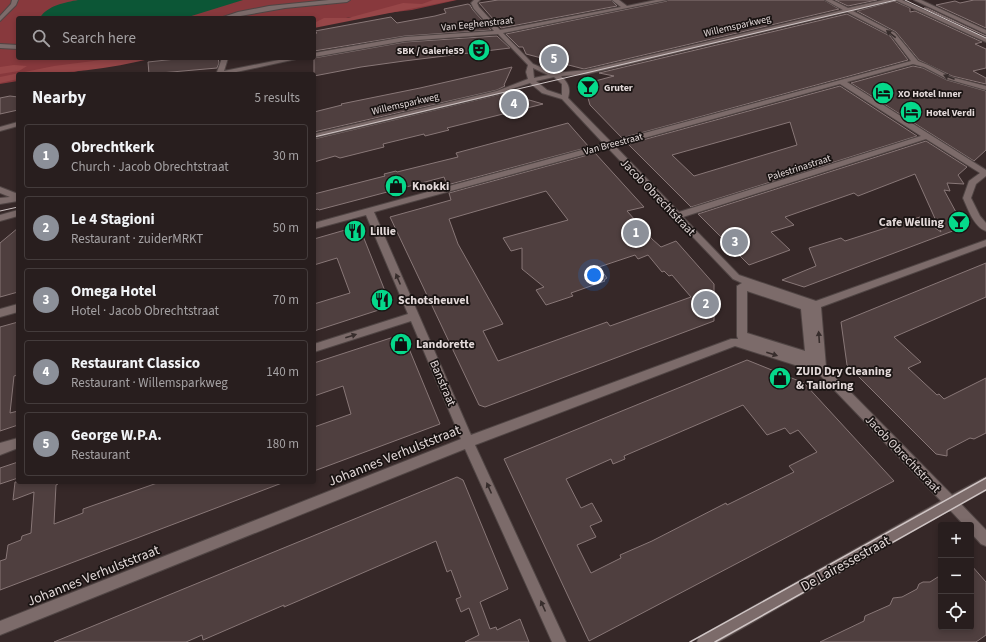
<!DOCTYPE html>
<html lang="en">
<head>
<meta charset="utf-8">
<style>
  :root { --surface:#281e1e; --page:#302727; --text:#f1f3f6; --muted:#a5a2a4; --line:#443c3c; --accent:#8c9099 }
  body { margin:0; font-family:"Source Sans 3",sans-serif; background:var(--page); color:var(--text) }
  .controls { position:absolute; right:12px; bottom:12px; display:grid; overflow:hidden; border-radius:4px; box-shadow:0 2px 6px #0003 }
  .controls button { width:36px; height:36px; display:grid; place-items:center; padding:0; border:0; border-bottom:1px solid var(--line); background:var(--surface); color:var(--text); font:20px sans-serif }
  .you { position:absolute; left:594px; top:275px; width:14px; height:14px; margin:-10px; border:3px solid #fff; border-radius:50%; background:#1a73e8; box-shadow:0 0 0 6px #1a73e833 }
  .badge { display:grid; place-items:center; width:26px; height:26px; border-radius:50%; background:var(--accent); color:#fff; font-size:13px; font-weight:700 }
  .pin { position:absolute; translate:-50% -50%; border:2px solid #fff; box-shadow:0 1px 4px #0006 }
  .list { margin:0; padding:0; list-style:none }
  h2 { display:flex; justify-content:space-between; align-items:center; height:52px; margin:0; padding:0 16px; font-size:17px }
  h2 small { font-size:13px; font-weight:400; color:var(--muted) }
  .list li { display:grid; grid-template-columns:26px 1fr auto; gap:12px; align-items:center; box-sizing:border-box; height:64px; margin:0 8px 8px; padding:0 8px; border:1px solid var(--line); border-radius:4px }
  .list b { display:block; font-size:15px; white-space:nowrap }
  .list p { margin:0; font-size:13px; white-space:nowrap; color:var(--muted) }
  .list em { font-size:13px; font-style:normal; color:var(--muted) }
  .icon { flex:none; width:22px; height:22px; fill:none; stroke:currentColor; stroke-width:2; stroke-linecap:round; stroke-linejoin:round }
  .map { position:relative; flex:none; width:986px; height:642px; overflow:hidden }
  .search { position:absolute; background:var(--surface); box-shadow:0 2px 6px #0003; left:16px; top:16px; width:300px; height:44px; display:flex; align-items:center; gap:10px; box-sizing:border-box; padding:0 14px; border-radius:4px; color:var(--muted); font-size:15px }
  .panel { position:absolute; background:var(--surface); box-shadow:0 2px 6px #0003; left:16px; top:72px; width:300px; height:412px; border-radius:4px }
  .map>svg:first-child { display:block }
</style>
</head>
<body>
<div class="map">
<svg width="986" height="642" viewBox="0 0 986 642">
  <rect width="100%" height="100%" fill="#362828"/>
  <polygon fill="#88393d" points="0,0 457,0 412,10 346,18 314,25 314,18 18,18 18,58 138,58 65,74 63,66 18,74 18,81 0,84"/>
  <g fill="#974648">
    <polygon points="433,0 455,0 314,28 314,23 324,18 348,18 403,3 422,4"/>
    <path d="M117,58H154C109,69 64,74 18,74V79L0,83V77L54,66Z"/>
    <polygon points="14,65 27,66 19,71 0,74 0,67"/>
  </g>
  <path fill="#0c5636" d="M78,0H243L185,18H40C46,6 66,2 78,0Z"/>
  <g fill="#4f3f3f" stroke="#877" fill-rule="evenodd">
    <polygon points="498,0 611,0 617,6 501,28 479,3"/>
    <polygon points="668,0 824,0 839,9 584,69 526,54 523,47 519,47 506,34 667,1"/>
    <polygon points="835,0 877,0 848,6"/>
    <polygon points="974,0 986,0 986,28 936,5 955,1 960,3"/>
    <polygon points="894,1 910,8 910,12 915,11 982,42 975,44 986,49 986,68 973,71 986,78 986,84 952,76 919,60 896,32 857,11"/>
    <polygon points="468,4 470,5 473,10 491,30 405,36 314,51 314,34 317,33 315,31 391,17 397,23 435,16 446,13 444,9"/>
    <polygon points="924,8 927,8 986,36"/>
    <polygon points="847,14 890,36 908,60 622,138 590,105 584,84 614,76 599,73"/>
    <polygon points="497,36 510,48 404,61 361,67 314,76 314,58 405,42"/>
    <polygon points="185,58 218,58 219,63 217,68 149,74 148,62"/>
    <polygon points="913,66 923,68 947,80 986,91 986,150 974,161 851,83"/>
    <polygon points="512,67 504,85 505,86 497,90 314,132 314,112 342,105 341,104 420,88"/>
    <path d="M840,86L917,136L691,207L628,144ZM790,122L797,145L694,176L672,155Z"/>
    <polygon points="510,92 512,95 543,104 447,128 449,130 425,136 424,134 383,144 384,147 340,158 335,156 314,162 314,139"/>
    <polygon points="10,96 18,97 18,110 0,114 0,98"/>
    <polygon points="568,123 589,147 447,185 444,177 319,210 318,209 314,210 314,194 385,176 384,174 396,171 397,172 458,157 456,153"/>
    <polygon points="926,141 967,167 958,175 964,184 947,183 950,191 944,190 957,214 966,226 804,287 782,280 816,266 809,248 841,238 845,241 920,217 941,232 915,174 858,196 854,193 785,217 794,225 771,232 790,250 749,265 698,214"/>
    <path d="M595,153L644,207L627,211L652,239L661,247L676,241L714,284V321L485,407L479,405L390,217L451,200L449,193ZM546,191L568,220L503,238L511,251L522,248V269L544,287L536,290L546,305L573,296L571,293L605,281L604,280L607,278L599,267L635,255L638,259L648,255L662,272L664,271L669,276L672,275L691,297L610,326L607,322L498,361L483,331L503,324L458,244L449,219Z"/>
    <polygon points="359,226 391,306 314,331 314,304 350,293 337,258 314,265 314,239"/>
    <polygon points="18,228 18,292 0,297 0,243"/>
    <polygon points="986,263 986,297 894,337 921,362 908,368 937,395 939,394 944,399 986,378 986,433 974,439 970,438 947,450 947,456 936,454 847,365 841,322"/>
    <polygon points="18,322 18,375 14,376 10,413 18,411 18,425 0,431 0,327"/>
    <polygon points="403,334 440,424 314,471 314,427 351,414 343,386 314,396 314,363"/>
    <path d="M747,360L804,383L894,481L589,641L504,459ZM743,405L767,435L785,428L790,434L798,430L817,452L789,466L794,472L727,505L726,503L652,541L620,555L621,558L591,573L577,545L596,537L590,526L602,521L592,503L581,508L566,479L611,459L613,464L625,459L624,456Z"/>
    <polygon points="18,462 18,478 0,484 0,468"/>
    <polygon points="457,477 463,480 508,589 480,602 490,629 496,627 497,630 520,619 529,642 465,642 479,635 469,608 461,612 456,599 461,597 451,570 447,572 436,541 298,601 284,607 284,605 203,640 202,635 186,642 54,642"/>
    <polygon points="15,482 58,482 58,484 56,485 54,524 83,513 83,509 160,482 282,482 282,483 0,590 0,561 6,559 8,545 21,540 22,536 31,533 34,492 13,500"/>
    <polygon points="971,565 986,582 986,635 976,642 820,642 864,621 865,616 890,605 893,598 902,597 917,589 919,584 923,582 930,582 941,575 941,627 971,627"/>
  </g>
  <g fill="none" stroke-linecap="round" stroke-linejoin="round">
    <g stroke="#504544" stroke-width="2">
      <g id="minor">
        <polygon points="12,0 18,0 16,5 0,21 0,16 11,4"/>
        <polygon points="329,0 350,0 347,2 285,8 229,18 220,18 238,12 269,6"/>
        <path d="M474,0H480L477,3L479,7L500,30L621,7L612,0H619L627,6L656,0H667L503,33L533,64L555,73L587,70L843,10L825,0H832L848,8L884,0H894L853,11L895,33L918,61L928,65L951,77L986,86V90L947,79L924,67L913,64L847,82L986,170V176L976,184L971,198L980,216L986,223V231C974,227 968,209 963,198L969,181L980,173L926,139L683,217L739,275L816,301L986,240V246L821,307L826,367L952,495L986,477V490L961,504L986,530V546L981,544L971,533V525H964L950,510L718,642H697L699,637L941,501L817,372L735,346L475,445L566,642H552L465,449L0,635V621L461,439L411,321L314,352V344L408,314L366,215L314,229V223L604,144L562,99L542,93L530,83L511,89L508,92L314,138V134L497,91L528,79L526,72L528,65L498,34L405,41L314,57V53L405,37L494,31L474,9L471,3ZM847,12L891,35L911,61L611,142L568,98C571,88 568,83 561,76L587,74ZM533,68L548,75L534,78ZM554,77L562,84V95L547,90L536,81ZM840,84L921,136L679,212L615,146ZM608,148L733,279L742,283L737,286V336L738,339H731L471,435L374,212ZM747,291L801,309L805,351L747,333Z"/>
        <polygon points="895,0 902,0 986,38 986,42"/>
        <polygon points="914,0 921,0 986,30 986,34"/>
        <polygon points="0,44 18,45 18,49 0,48"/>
        <polygon points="222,58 228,58 224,71 289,58 301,58 227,74 214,74 217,72"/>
        <polygon points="18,122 18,126 0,131 0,127"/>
        <polygon points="0,187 18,194 18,201 0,204 0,198 10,197 0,193"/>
        <polygon points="18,210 18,216 0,221 0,215"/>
        <polygon points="18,304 18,312 0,317 0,309"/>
        <polygon points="18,438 18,448 0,455 0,443"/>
      </g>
    </g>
    <use href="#minor" fill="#7c6b6a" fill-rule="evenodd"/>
    <g stroke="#cfc5c5" stroke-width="1">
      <polyline points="905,0 986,38"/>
      <polyline points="314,137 896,0"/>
      <polyline points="0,211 18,207"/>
    </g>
    <g stroke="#cfc5c5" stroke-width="1.5">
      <polyline points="690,642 986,478"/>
      <polyline points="715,642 986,490"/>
    </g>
  </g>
  <defs><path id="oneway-solid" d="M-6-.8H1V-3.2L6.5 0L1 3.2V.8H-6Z"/></defs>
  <g fill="#372d2c">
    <use href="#oneway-solid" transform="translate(891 34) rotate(-142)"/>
    <use href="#oneway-solid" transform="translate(949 77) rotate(-159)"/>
    <use href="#oneway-solid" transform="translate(398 279) rotate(-113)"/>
    <use href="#oneway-solid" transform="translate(351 336) rotate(-18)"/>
    <use href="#oneway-solid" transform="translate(819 337) rotate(-94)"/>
    <use href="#oneway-solid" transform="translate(772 354) rotate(18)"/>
    <use href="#oneway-solid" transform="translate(489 488) rotate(-114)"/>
    <use href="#oneway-solid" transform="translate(543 606) rotate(-114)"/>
  </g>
  <defs>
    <g id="theatre-disc" transform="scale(1.15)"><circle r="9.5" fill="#05d98b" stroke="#191312"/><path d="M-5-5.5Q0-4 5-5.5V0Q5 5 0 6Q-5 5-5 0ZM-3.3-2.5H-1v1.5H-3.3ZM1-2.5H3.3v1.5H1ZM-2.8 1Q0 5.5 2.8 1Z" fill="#111"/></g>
    <g id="bar-disc" transform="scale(1.15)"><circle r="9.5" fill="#05d98b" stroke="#191312"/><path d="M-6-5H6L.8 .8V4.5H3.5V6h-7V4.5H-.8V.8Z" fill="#111"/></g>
    <g id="hotel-disc" transform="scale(1.15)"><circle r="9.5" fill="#05d98b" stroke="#191312"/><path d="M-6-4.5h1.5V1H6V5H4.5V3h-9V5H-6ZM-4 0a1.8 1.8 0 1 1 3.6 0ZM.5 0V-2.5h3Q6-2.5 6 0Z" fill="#111"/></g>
    <g id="shop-disc" transform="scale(1.15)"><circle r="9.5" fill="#05d98b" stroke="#191312"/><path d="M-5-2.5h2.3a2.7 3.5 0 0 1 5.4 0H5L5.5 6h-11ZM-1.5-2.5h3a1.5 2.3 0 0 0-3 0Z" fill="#111"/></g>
    <g id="restaurant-disc" transform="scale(1.15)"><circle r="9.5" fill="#05d98b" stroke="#191312"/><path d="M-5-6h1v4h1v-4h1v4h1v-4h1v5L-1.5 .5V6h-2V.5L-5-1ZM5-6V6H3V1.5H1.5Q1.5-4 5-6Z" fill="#111"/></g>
  </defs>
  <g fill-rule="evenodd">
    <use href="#theatre-disc" x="479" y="50"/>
    <use href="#bar-disc" x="588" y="87"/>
    <use href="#hotel-disc" x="883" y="93"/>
    <use href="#hotel-disc" x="911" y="112"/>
    <use href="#shop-disc" x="396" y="186"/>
    <use href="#bar-disc" x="959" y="222"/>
    <use href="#restaurant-disc" x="355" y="231"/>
    <use href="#restaurant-disc" x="382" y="300"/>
    <use href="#shop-disc" x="401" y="344"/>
    <use href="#shop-disc" x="780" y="378"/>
  </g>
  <g text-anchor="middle" stroke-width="3.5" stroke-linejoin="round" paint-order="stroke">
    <g font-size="10" fill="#e3d9d9" stroke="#191312">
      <text transform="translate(477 23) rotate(-6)" y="4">Van Eeghenstraat</text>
      <text transform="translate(737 25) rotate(-13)" y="4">Willemsparkweg</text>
      <text transform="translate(405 103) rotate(-13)" y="4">Willemsparkweg</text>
      <text transform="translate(613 143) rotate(-15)" y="4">Van Breestraat</text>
      <text transform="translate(799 167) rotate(-18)" y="4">Palestrinastraat</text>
    </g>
    <g font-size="10" font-weight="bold" fill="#e3d9d9" stroke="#191312" text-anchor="start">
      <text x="464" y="54" text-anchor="end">SBK / Galerie59</text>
      <text x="604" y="91">Gruter</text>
      <text x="898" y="97">XO Hotel Inner</text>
      <text x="926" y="116">Hotel Verdi</text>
    </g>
    <g font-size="12" font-weight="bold" fill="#e3d9d9" stroke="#191312" text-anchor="start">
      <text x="412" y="190">Knokki</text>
      <text x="944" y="226" text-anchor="end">Cafe Welling</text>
      <text x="370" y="235">Lillie</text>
      <text x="398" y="304">Schotsheuvel</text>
      <text x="416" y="348">Landorette</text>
      <text x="796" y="375">ZUID Dry Cleaning<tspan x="796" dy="14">&amp; Tailoring</tspan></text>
    </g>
    <g font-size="12" fill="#e3d9d9" stroke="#191312">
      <text transform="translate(658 197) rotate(46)" y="4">Jacob Obrechtstraat</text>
      <text transform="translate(443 383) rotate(67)" y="4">Banstraat</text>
      <text transform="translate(903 454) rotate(46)" y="4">Jacob Obrechtstraat</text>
    </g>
    <g font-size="14" fill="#e3d9d9" stroke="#191312">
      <text transform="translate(394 455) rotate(-22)" y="5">Johannes Verhulststraat</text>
      <text transform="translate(845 563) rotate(-29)" y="5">De Lairessestraat</text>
      <text transform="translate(93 575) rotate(-22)" y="5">Johannes Verhulststraat</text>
    </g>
  </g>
</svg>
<div class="controls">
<button>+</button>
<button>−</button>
<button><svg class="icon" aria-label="locate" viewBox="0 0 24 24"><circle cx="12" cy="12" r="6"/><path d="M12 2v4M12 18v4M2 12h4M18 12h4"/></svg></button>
</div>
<div class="you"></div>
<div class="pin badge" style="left:636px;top:233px">1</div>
<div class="pin badge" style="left:706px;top:304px">2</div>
<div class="pin badge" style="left:735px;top:242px">3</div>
<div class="pin badge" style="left:514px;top:104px">4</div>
<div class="pin badge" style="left:554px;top:59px">5</div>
<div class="search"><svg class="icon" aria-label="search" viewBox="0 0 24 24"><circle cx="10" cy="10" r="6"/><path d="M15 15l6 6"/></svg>Search here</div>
<section class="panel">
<h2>Nearby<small>5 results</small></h2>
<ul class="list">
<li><span class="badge">1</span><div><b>Obrechtkerk</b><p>Church · Jacob Obrechtstraat</p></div><em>30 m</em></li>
<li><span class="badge">2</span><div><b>Le 4 Stagioni</b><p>Restaurant · zuiderMRKT</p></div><em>50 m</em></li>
<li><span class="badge">3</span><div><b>Omega Hotel</b><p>Hotel · Jacob Obrechtstraat</p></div><em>70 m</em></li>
<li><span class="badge">4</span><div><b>Restaurant Classico</b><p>Restaurant · Willemsparkweg</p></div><em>140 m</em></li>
<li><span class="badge">5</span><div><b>George W.P.A.</b><p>Restaurant</p></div><em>180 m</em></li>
</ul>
</section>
</div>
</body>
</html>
